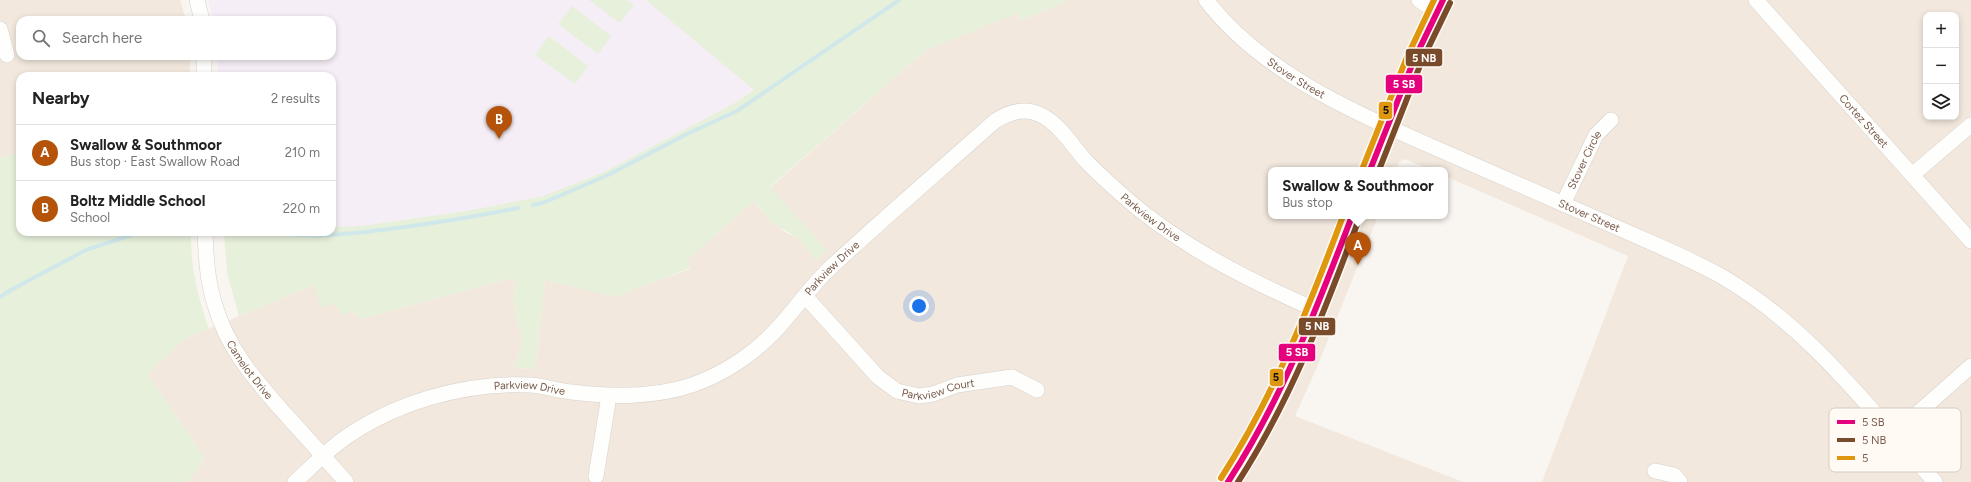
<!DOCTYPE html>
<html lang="en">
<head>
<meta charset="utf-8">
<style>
  :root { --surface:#fff; --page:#f2f2f2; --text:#222; --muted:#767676; --line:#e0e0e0; --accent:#b45309 }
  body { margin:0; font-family:Figtree,sans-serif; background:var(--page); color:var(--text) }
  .controls { position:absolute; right:12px; top:12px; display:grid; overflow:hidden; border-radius:8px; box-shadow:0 2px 6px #0003 }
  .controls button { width:36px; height:36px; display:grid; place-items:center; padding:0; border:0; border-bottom:1px solid var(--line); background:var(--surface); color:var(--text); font:20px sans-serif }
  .you { position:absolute; left:919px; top:306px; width:14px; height:14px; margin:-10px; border:3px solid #fff; border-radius:50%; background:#1a73e8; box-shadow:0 0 0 6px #1a73e833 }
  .badge { display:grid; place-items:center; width:26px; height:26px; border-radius:50%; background:var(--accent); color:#fff; font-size:13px; font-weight:700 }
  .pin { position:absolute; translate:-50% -33px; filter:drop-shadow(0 1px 2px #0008) }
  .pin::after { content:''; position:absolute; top:21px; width:14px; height:12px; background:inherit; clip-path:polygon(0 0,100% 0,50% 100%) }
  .popup { position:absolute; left:1268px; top:167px; width:180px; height:52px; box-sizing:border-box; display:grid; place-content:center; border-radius:8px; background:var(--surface); filter:drop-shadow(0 1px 3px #0005); font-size:13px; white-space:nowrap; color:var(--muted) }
  .popup b { font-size:15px; color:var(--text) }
  .popup::after { content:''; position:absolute; left:50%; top:100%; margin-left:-8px; border:8px solid transparent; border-top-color:var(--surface) }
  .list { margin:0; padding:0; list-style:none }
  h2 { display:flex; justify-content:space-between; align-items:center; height:52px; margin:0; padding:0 16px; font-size:17px }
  h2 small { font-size:13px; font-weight:400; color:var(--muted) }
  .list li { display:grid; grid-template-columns:26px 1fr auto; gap:12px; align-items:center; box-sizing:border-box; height:56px; padding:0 16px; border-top:1px solid var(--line) }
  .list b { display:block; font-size:15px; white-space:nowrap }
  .list p { margin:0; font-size:13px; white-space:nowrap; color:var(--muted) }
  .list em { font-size:13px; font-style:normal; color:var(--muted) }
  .icon { flex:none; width:22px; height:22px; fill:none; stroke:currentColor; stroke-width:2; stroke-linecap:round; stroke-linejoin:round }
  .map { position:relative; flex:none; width:1971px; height:482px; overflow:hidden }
  .search { position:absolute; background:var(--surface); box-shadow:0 2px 6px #0003; left:16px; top:16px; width:320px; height:44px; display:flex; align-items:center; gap:10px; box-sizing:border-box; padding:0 14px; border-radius:12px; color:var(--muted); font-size:15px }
  .panel { position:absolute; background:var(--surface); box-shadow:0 2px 6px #0003; left:16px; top:72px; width:320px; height:164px; border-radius:12px }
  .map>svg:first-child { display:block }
</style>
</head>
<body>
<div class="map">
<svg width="1971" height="482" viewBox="0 0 1971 482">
  <rect width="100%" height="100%" fill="#f9f5f0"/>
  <g fill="#f2e8de" fill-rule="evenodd">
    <polygon points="0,0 180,0 186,20 20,20 20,56 190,56 190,76 20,76 20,154 4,156 0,158"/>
    <path d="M1070,0H1971V482H1542L1628,256L1445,176V170H1430L1405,159L1399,162L1396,170H1271V216H1378L1317,367L1295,416L1463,482H188L205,458L147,374L184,339L314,285L339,309L352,311L361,319L507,279L515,280L514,299L515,315L522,337L521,350L514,368L535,369L545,280L616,296L690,269L687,260L754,201L762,212L785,232L798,238L816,260L826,250L770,188L926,50L1018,12L1019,21ZM1926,15H1956V117H1926Z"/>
  </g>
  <polygon fill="#f6eef6" points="208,0 884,0 731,105 602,173 543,196 466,211 361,226 332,227 332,76 218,76 217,56 332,56 332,20 213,20"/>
  <g fill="#e7f0db">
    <polygon points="589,0 627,0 634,5 620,23"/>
    <polygon points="646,0 1070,0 1019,21 1018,13 926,50 770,187 827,250 816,260 798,238 771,222 754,201 687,260 690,268 616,297 545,280 535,369 514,368 521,350 522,337 515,315 514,299 515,280 507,279 361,319 352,311 342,315 339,309 332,303 321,308 314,285 239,316 227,273 224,232 332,232 332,227 361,226 466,211 543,196 602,173 731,105 754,90"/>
    <polygon points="572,6 611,36 598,54 558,24"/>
    <polygon points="549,36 588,66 575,84 535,55"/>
    <path d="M20,154V232H191C190,266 198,297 209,329L184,339L147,374L205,458L188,482H0V158L4,156Z"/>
  </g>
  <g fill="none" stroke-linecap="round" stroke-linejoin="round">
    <g stroke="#d0e8ea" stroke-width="4">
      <polyline points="533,205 545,202 608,175 687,134 737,111 899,0"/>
      <path d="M276,232C311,239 347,234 382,230C428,224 474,217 518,208"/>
      <polyline points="0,297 11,290 86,250 141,232"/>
    </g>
    <g stroke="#d7d1cb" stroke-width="16">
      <g id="minor">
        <polyline points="197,0 202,20"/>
        <path id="s1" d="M1206,0C1260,70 1345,108 1424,143C1488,171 1552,199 1616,227C1651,243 1687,257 1721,276C1808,326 1869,408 1935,482"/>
        <polyline points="1419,0 1436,12"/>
        <path id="s2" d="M1756,0L1971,241"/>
        <polyline points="0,29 7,55"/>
        <polyline points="204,56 204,76"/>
        <polyline points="1370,170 1414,60 1443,0"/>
        <polyline points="1912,175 1971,125"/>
        <path id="s3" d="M1563,204L1596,135L1611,120"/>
        <path id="s4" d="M205,232C206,255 207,279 214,302C227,349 255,380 287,416C307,438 327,460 346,482"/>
        <path id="s5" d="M805,296L878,377L897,391L919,396L933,394L957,385L1012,377L1037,390"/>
        <polyline points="1893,435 1971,366"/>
        <polyline points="1655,471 1674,475 1680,482"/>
        <polyline points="596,476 609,396"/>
        <path id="s6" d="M295,482C309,469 323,455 338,443C391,403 464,382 531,385C545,386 558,391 572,392C612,397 653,398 692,385C723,374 752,355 775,331C794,311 810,287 830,268C884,218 940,170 995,121C1009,112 1025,107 1041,115C1059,124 1072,145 1085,160C1096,172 1109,183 1121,194C1178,245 1246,279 1316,310"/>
        <path d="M1228,482C1284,402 1317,306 1352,216"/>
      </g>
    </g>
    <use href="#minor" stroke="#fefefd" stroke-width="15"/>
    <g stroke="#fffaf3" stroke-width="9">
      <g id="bus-1">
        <polyline points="1370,170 1414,60 1443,0"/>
        <path d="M1228,482C1282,399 1317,308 1352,216"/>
      </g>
    </g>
    <g stroke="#fffaf3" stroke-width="9">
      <g id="bus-2">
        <polyline points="1379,170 1421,63 1450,3"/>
        <path d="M1238,482C1291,400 1325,310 1359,219"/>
      </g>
    </g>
    <g stroke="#fffaf3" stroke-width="9">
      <g id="bus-3">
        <polyline points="1363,167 1407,57 1434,0"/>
        <path d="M1221,478C1274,396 1309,307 1343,216"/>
      </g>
    </g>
    <use href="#bus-1" stroke="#e5007d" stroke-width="6"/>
    <use href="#bus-2" stroke="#7a4b2a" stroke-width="6"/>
    <use href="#bus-3" stroke="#de970f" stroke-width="6"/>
  </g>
  <g text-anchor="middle" stroke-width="3.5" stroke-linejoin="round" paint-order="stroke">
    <g font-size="11" fill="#7a5c4d" stroke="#fffaf3">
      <text dy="4" stroke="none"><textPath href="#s1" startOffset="120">Stover Street</textPath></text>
      <text dy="4" stroke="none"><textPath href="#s2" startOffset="162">Cortez Street</textPath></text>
      <text dy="4" stroke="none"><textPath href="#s3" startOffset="49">Stover Circle</textPath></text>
      <text dy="4" stroke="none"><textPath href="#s1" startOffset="444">Stover Street</textPath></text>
      <text dy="4" stroke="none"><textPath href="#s6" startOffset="1030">Parkview Drive</textPath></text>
      <text dy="4" stroke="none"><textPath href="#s6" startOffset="611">Parkview Drive</textPath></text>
      <text dy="4" stroke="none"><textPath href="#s4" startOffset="148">Camelot Drive</textPath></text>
      <text dy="4" stroke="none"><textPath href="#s5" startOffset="175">Parkview Court</textPath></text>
      <text dy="4" stroke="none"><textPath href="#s6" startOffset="262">Parkview Drive</textPath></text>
    </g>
  </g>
  <rect x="1829" y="408" width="132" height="64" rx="6" fill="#fffaf3" stroke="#d7cbc1" stroke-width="1"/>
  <rect x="1837" y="420" width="18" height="4" fill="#e5007d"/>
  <rect x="1837" y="438" width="18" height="4" fill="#7a4b2a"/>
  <rect x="1837" y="456" width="18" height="4" fill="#de970f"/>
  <g font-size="11" fill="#7a5c4d">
    <text x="1862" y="426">5 SB</text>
    <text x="1862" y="444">5 NB</text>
    <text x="1862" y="462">5</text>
  </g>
  <g stroke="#fffaf3" stroke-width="1.5">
    <rect x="1405" y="48" width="38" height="19" rx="4" fill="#7a4b2a"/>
    <rect x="1385" y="74" width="38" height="20" rx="4" fill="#e5007d"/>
    <rect x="1378" y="101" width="15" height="19" rx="4" fill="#de970f"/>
    <rect x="1298" y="317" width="38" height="19" rx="4" fill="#7a4b2a"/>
    <rect x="1278" y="343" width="38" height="19" rx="4" fill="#e5007d"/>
    <rect x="1269" y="368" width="15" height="19" rx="4" fill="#de970f"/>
  </g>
  <g font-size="11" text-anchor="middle" font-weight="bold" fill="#fff">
    <text x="1424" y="62">5 NB</text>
    <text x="1404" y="88">5 SB</text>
    <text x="1317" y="330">5 NB</text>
    <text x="1297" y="356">5 SB</text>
  </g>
  <g font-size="11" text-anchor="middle" font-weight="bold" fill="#111">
    <text x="1386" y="114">5</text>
    <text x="1276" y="381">5</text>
  </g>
</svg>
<div class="controls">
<button>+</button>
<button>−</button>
<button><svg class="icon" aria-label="layers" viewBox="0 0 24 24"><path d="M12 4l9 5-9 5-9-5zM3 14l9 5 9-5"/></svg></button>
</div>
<div class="you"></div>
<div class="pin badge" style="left:1358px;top:265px">A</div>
<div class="popup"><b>Swallow &amp; Southmoor</b>Bus stop</div>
<div class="pin badge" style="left:499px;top:139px">B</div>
<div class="search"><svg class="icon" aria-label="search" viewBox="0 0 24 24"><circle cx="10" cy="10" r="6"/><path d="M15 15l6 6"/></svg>Search here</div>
<section class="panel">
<h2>Nearby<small>2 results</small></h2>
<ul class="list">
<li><span class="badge">A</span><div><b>Swallow &amp; Southmoor</b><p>Bus stop · East Swallow Road</p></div><em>210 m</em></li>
<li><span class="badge">B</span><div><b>Boltz Middle School</b><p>School</p></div><em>220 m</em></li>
</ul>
</section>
</div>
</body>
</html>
